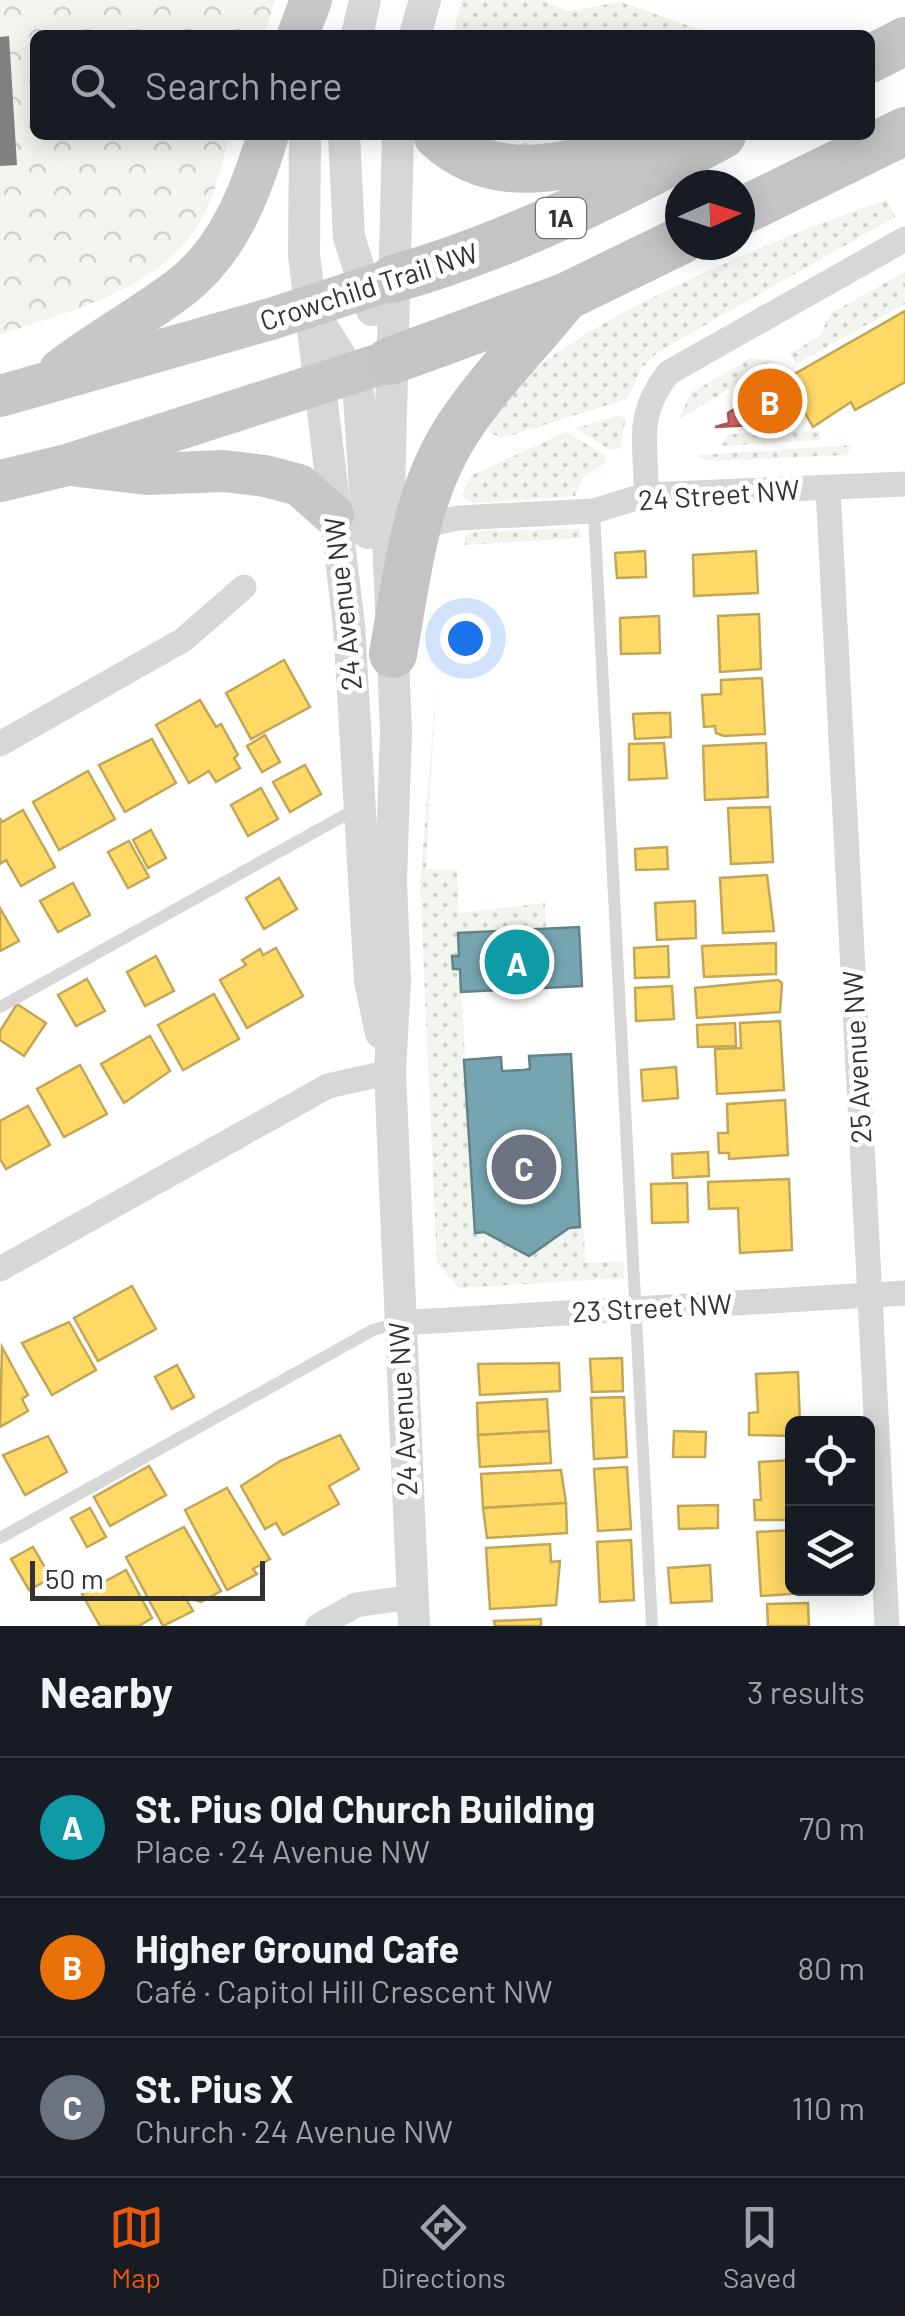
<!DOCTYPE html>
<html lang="en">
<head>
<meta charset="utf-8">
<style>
  :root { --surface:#171b24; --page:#242831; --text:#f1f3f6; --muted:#9ea1a6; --line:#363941; --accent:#ea580c }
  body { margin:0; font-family:Barlow,sans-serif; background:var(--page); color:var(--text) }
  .controls { position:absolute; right:30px; bottom:30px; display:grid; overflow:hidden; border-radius:15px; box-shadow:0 5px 25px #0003 }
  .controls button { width:90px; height:90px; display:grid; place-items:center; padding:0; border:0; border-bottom:2px solid var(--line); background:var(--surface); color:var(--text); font:50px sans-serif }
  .compass { position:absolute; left:665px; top:170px; width:90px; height:90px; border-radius:50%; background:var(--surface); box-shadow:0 5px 25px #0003; rotate:87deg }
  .scale { position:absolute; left:30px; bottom:25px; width:235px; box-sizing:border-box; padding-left:10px; border:5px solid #333; border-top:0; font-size:28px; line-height:35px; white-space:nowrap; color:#333; -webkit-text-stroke:8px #fff; paint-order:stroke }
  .you { position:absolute; left:465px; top:638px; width:35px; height:35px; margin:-25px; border:8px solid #fff; border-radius:50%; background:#1a73e8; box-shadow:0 0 0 15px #1a73e833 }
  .badge { display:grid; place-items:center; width:65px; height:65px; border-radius:50%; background:var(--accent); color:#fff; font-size:32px; font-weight:700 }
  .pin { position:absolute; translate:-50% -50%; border:5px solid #fff; box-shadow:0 2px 10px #0006 }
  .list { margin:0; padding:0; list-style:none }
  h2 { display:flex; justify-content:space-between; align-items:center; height:130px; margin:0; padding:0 40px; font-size:42px }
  h2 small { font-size:32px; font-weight:400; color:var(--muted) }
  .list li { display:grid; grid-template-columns:65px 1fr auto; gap:30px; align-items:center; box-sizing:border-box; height:140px; padding:0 40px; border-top:2px solid var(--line) }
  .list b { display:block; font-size:38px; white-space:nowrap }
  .list p { margin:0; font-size:32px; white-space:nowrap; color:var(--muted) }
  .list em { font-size:32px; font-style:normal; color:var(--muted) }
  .icon { flex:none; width:55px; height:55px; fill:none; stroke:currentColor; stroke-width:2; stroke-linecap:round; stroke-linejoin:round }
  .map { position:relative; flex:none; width:905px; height:1626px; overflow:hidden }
  .search { position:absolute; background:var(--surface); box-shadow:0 5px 25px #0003; left:30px; right:30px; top:30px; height:110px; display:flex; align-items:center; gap:25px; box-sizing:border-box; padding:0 35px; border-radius:15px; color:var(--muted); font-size:38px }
  .sheet { height:550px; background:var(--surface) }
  nav { display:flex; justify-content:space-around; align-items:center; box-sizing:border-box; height:140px; border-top:2px solid var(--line); background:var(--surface); font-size:28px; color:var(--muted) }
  nav a { display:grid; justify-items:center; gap:5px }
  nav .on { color:var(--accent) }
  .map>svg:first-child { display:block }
</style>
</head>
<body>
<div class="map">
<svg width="905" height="1626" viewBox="0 0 905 1626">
  <defs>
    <pattern id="grass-dots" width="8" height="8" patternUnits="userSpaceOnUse" patternTransform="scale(2.5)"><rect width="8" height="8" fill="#f1f5ed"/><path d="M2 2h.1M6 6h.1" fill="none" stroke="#cfd2cc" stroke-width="1.8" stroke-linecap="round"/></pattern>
    <pattern id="forest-crowns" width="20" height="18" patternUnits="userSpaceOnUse" patternTransform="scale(2.5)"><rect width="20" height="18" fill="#f1f5ed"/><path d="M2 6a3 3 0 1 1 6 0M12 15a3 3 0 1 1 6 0" fill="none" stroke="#cfd2cc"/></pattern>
  </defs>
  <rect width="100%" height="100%" fill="#fff"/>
  <g fill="url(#grass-dots)">
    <polygon points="462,0 543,0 567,11 621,2 715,35 452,35"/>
    <polygon points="485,135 624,135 492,154 491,138"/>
    <path d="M887,200L895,217L658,352L641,369L627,399L502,438L488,432C493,348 811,224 887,200Z"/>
    <polygon points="905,272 905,304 796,364 790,353 819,337 831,313"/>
    <polygon points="750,358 775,361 679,419 691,393"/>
    <polygon points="618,416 626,418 620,448 610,450 576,428"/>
    <polygon points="820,431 820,440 719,446 729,434"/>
    <polygon points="566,432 605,455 605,463 582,478 575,496 472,503 462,496 472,475"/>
    <polygon points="852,445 846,455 713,461 699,458 699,455"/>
    <polygon points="578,529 583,538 465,545 465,537 474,531"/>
    <polygon points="436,689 426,869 457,870 459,913 545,903 546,928 458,933 459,956 452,956 453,969 460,969 475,1232 484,1232 529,1255 569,1228 584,1229 585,1263 623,1261 624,1278 459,1288 437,1263 420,884"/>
  </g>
  <path fill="url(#forest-crowns)" d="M0,0H275L264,35H35V135H230C222,161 216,192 203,216C166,289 71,310 0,335Z"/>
  <g fill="#ffd966" stroke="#c2a757" stroke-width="2.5">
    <polygon points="905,311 905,382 855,410 851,402 813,427 805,413 796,417 793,411 799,407 784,380"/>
    <polygon points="645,551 646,577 617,578 615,553"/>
    <polygon points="756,551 758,593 694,596 693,555"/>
    <polygon points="759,614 761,669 720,672 718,616"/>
    <polygon points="659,616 660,653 621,654 620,618"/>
    <polygon points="284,660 310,707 251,739 226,693"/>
    <polygon points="762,678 765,734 724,736 716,733 715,726 704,727 702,695 721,694 721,680"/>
    <polygon points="200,700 216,727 221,724 238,755 234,758 240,768 216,782 209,771 189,783 156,725"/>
    <polygon points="655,713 670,713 671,737 635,739 633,714"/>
    <polygon points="265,735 280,762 262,772 247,746"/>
    <polygon points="152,739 176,783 125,812 99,765"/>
    <polygon points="664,743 667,778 629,780 629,744"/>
    <polygon points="766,743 768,797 705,800 703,746"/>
    <polygon points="305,765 321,794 290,812 273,782"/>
    <polygon points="88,771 115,819 59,850 33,802"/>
    <polygon points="261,788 278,819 248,836 231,805"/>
    <polygon points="770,807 773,862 731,864 728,808"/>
    <polygon points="23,810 55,867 21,886 6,860 0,864 0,818 2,822"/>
    <polygon points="151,830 166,858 148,868 133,840"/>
    <polygon points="129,841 149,877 128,888 108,852"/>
    <polygon points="667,847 668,869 636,870 635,849"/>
    <polygon points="767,875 774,931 723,933 720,878"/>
    <polygon points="279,878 297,909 264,929 246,898"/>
    <polygon points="73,883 90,915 58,932 40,901"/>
    <polygon points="695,901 696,938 657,940 655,903"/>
    <polygon points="0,908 19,941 0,951"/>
    <polygon points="776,943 776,974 704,977 702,946"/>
    <polygon points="668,946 669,977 635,978 634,948"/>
    <polygon points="276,948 303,996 247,1028 220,980 246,965 242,960 260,949 263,955"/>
    <polygon points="156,956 174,991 145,1006 127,972"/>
    <polygon points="87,979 105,1011 76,1026 58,995"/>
    <polygon points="778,980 782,983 780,1012 697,1018 695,988"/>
    <polygon points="672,986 674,1019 636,1021 635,988"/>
    <polygon points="214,994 239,1039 183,1070 158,1025"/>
    <polygon points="17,1004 46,1023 24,1056 0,1040 0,1031"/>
    <polygon points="780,1021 784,1090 717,1094 715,1049 741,1048 740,1023"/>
    <polygon points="735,1023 736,1046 698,1047 697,1025"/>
    <polygon points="150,1036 170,1071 124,1103 101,1064"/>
    <polygon points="80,1065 107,1114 64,1137 37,1089"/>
    <polygon points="676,1067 678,1098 643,1101 641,1070"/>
    <polygon points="785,1100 788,1155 729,1159 729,1153 719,1153 718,1133 728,1133 727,1104"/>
    <polygon points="28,1106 50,1145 6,1169 0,1159 0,1121"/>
    <polygon points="708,1152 709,1176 673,1178 672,1154"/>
    <polygon points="789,1179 792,1250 740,1253 738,1208 709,1209 708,1182"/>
    <polygon points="687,1183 688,1222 652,1223 651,1184"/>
    <polygon points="132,1286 156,1329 98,1361 74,1318"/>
    <polygon points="69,1322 96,1370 52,1395 22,1343"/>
    <polygon points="2,1347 28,1395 22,1399 28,1411 0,1427"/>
    <polygon points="622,1358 623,1391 592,1392 590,1359"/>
    <polygon points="559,1363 560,1391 480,1395 478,1364"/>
    <polygon points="177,1365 194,1397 172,1409 155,1377"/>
    <polygon points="798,1372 800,1424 792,1424 792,1436 749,1435 749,1413 758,1412 756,1374"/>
    <polygon points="624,1397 627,1457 594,1459 591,1398"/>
    <polygon points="547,1399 549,1431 478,1435 477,1403"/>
    <polygon points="549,1431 551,1463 480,1467 478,1435"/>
    <polygon points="674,1431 706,1432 705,1457 673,1457"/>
    <polygon points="340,1435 359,1469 329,1486 339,1504 283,1535 276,1523 265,1529 241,1486 280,1461"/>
    <polygon points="48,1436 67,1472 25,1495 3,1455"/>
    <polygon points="792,1460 792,1520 755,1520 754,1500 761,1500 759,1462"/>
    <polygon points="149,1466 166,1495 110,1526 94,1497"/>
    <polygon points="627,1467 631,1529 598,1531 594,1469"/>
    <polygon points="561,1470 566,1503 483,1508 481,1474"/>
    <polygon points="227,1488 270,1559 253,1569 257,1574 227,1590 185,1510"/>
    <polygon points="566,1503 567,1533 487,1538 483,1508"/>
    <polygon points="718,1505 718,1528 679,1529 678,1506"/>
    <polygon points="90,1508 106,1537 87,1547 71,1518"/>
    <polygon points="184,1527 221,1591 201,1602 185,1597 193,1611 163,1626 126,1557"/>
    <polygon points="792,1530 792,1588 803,1588 804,1593 761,1596 757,1532"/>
    <polygon points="631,1540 634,1600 600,1602 597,1542"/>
    <polygon points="550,1544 551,1562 560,1561 556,1605 490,1609 486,1548"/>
    <polygon points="33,1547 51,1578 29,1590 11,1559"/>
    <polygon points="710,1565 712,1601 671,1603 668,1568"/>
    <polygon points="126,1570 152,1618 139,1626 100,1626 82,1594"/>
    <polygon points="808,1603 809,1626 768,1626 767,1604"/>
    <polygon points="541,1619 541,1626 495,1626 494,1621"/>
  </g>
  <polygon fill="#e06666" stroke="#ac5757" stroke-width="2.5" points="781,377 799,407 793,411 797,423 715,427 729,423 728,413"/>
  <g fill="#76a5af" stroke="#62838a" stroke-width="2.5">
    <polygon points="579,927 582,986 461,992 460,969 453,969 452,956 459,956 458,933"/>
    <polygon points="571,1054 580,1227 569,1228 529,1256 484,1232 475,1233 464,1060 501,1057 502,1071 524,1070 530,1069 529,1056"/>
  </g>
  <polygon fill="#818181" points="9,36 17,165 0,166 0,37"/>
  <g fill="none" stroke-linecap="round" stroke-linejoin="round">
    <g stroke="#d7d7d7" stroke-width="12">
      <polyline points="594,511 652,1626"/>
      <polyline points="0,1007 356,809"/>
      <polyline points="0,1538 373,1330 398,1323"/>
    </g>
    <g stroke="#d7d7d7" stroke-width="25">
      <polyline points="828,488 887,1626"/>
      <path d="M646,495C647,441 634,418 668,373L905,239"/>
      <polyline points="416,527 458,518 594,511 646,495 905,484"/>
      <polyline points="0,744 183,640 244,587"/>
      <polyline points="0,1269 328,1086 390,1072"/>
      <polyline points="398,1323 905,1293"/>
      <polyline points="318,1626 356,1605 412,1597"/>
    </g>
    <g stroke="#d7d7d7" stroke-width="32">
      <polyline points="357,35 365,0"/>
      <polyline points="415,35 425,0"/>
      <polyline points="305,135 304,255 349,625 370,981 381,1033"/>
      <polyline points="344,135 349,237 372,310"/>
      <polyline points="398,135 388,536 396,731 391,881 395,980 390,1072 414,1626"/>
      <polyline points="314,314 351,373 359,397 368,533"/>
    </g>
    <g stroke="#c7c7c7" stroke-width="42">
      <polyline points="298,35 311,0"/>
      <path d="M60,370C99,340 142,317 181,287C229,250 251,191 268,135"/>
      <polyline points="0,396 274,318 393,279"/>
      <polyline points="78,466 147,474 224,471 265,476 299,485 333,515"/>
      <polyline points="0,481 67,465 390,361"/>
    </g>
    <g stroke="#c4c4c4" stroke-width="48">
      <polyline points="870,59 905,41"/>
      <path d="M437,135C504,198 592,158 668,135"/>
      <polyline points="740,212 905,131"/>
      <path d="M393,279C510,246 615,192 722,135"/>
      <polyline points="390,361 565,297 680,241"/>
      <path d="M393,654C407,577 414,494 459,427C489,381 531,340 565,297"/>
    </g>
  </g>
  <g text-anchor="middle" stroke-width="10" stroke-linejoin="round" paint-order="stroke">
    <rect fill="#fff" stroke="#707070" stroke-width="2.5" x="536" y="198" width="50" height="40" rx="8"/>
    <g font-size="25" font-weight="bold" fill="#333">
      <text x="561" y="227">1A</text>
    </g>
    <g font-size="28" fill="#333" stroke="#fff">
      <text transform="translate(369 287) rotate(-18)" y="10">Crowchild Trail NW</text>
      <text transform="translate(719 495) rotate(-4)" y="10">24 Street NW</text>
      <text transform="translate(343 604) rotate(-96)" y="10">24 Avenue NW</text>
      <text transform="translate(857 1057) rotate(-93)" y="10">25 Avenue NW</text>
      <text transform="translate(652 1308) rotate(-3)" y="10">23 Street NW</text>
      <text transform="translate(403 1409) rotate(-93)" y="10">24 Avenue NW</text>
    </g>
  </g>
</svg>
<div class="controls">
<button><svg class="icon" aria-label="locate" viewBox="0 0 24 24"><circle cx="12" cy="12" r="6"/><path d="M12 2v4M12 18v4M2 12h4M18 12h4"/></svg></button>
<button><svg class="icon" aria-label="layers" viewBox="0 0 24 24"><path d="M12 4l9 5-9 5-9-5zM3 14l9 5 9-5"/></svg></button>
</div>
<svg class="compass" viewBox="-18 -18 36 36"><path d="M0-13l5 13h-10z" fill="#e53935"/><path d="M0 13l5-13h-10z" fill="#9ea1a6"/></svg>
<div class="scale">50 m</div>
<div class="you"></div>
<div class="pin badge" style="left:517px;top:962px;background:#0f9aa8">A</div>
<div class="pin badge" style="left:770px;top:401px;background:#e8710a">B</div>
<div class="pin badge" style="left:524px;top:1167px;background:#6b7280">C</div>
<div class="search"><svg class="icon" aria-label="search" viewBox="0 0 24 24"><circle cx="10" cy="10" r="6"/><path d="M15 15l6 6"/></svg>Search here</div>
</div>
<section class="sheet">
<h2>Nearby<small>3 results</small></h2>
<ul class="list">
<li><span class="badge" style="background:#0f9aa8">A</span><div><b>St. Pius Old Church Building</b><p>Place · 24 Avenue NW</p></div><em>70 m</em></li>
<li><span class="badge" style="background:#e8710a">B</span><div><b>Higher Ground Cafe</b><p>Café · Capitol Hill Crescent NW</p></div><em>80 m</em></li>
<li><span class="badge" style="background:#6b7280">C</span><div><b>St. Pius X</b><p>Church · 24 Avenue NW</p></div><em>110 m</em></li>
</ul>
</section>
<nav>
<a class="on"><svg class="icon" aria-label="map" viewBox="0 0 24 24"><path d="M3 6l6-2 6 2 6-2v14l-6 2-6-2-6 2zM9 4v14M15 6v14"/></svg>Map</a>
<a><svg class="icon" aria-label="directions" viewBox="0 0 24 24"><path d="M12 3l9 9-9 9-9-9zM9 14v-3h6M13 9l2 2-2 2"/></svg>Directions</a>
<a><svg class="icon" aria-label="saved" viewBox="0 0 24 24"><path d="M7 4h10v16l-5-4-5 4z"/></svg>Saved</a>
</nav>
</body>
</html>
